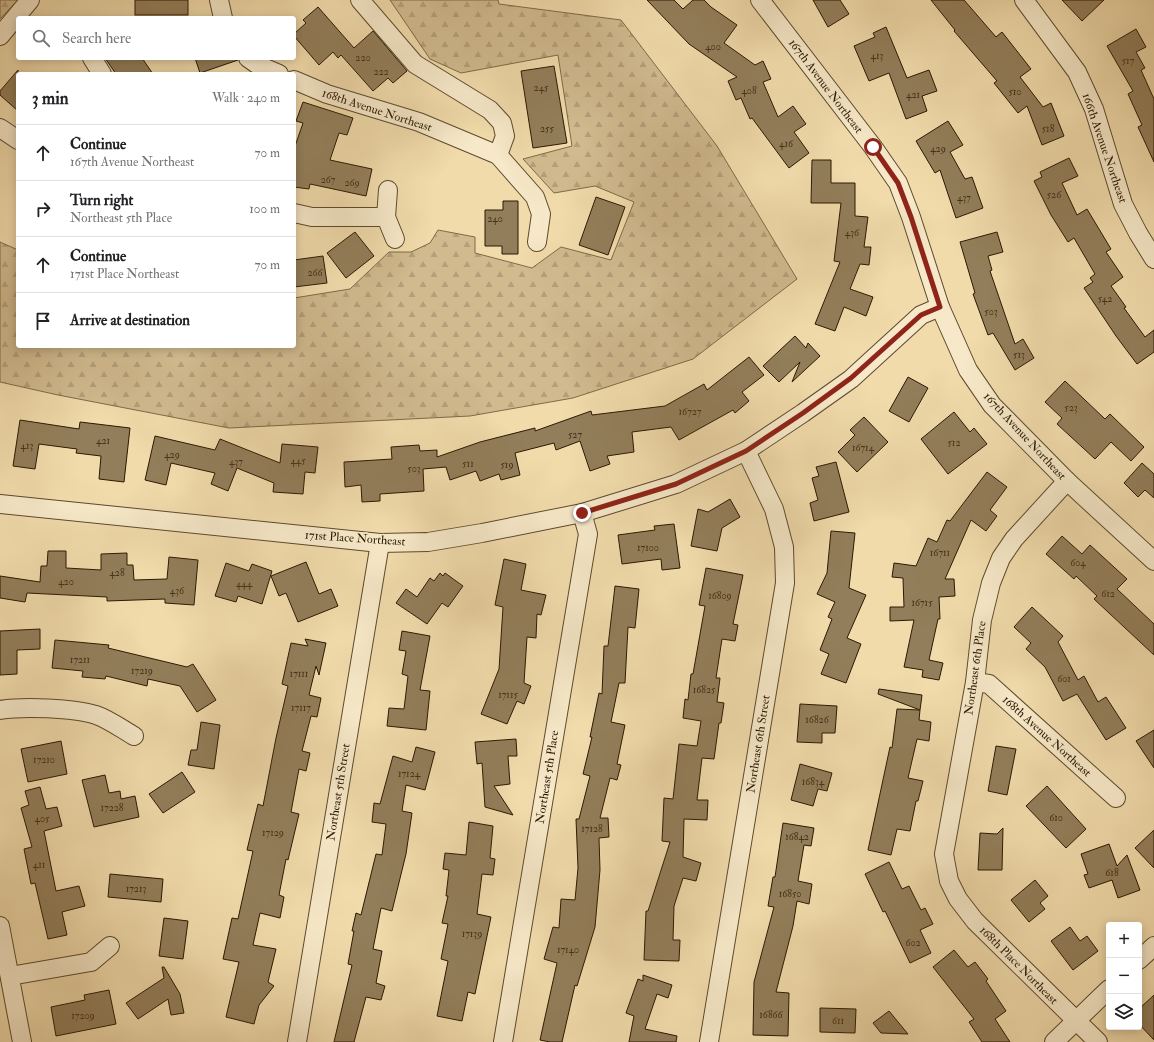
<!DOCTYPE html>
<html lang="en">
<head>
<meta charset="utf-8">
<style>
  :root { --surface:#fff; --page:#f2f2f2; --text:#202124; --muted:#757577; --line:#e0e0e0 }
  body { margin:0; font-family:"IM FELL Double Pica",serif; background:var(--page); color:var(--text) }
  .controls { position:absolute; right:12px; bottom:12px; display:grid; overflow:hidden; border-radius:4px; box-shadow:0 2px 10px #0003 }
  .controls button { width:36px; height:36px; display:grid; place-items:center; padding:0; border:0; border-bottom:1px solid var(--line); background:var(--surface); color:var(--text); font:20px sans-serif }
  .stop { position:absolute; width:12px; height:12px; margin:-9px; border:3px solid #8f2418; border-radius:50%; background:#fff }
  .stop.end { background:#8f2418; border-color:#fff; box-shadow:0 1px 4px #0008 }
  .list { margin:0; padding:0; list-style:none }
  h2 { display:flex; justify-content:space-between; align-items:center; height:52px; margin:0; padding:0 16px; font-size:17px }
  h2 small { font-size:13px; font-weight:400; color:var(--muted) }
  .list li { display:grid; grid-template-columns:26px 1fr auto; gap:12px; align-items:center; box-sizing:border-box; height:56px; padding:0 16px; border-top:1px solid var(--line) }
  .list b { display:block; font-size:15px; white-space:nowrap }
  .list p { margin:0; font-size:13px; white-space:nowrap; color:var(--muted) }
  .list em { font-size:13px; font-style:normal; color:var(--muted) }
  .icon { flex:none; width:22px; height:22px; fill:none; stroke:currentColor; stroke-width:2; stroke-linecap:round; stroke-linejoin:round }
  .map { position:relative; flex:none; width:1154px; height:1042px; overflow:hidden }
  .search { position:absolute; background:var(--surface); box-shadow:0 2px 10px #0003; left:16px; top:16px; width:280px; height:44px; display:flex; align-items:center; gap:10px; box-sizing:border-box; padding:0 14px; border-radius:4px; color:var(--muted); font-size:15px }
  .panel { position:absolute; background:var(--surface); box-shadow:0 2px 10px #0003; left:16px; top:72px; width:280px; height:276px; border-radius:4px }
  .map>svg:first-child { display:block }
</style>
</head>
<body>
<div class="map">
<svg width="1154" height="1042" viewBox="0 0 1154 1042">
  <defs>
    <pattern id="forest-firs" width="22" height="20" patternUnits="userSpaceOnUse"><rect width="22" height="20" fill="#d0ba8e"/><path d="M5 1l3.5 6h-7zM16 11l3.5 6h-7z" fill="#b39f79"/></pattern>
  </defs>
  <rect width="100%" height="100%" fill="#f1dbab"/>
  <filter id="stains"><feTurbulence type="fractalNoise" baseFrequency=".005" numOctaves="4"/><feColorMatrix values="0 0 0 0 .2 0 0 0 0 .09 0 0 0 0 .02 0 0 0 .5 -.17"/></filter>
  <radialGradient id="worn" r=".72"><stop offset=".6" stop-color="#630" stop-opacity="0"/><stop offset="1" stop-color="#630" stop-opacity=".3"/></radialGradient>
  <g fill="url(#forest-firs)" stroke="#7e6a48">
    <polygon points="0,0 18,0 0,19"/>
    <polygon points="390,0 498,0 499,4 621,20 717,146 797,279 693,359 573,398 470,416 229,428 58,395 0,382 0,242 18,250 18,346 294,346 294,298 350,289 389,252 411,252 430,243 438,230 475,237 475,253 532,268 561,247 611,260 634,202 595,186 554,193 523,159 572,146 558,55 461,73 430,59"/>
  </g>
  <g fill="#927e5a" stroke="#2c1903">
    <rect x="135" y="0" width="53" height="15"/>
    <polygon points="647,0 674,0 683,9 693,0 704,0 711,7 737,25 724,43 755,65 763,61 771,79 763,82 778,117 793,106 806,124 794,132 809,153 789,168 752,118 750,119 741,98 736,100 728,81 737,77 689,44"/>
    <polygon points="813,0 840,0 849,14 828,27"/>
    <polygon points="931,0 964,0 996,37 1002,32 1031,69 1020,77 1043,107 1051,103 1064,136 1042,145 1027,106 1018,113 994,83 997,81 954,31 955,30"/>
    <polygon points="1062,0 1104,0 1082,21"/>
    <polygon points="318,7 354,48 373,31 407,71 393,83 388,78 373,91 341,55 338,58 333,52 319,65 294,36 294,34 306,23 303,20"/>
    <polygon points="886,27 907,78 929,70 937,91 922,96 927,111 906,119 889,73 869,81 854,46 875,37 873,33"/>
    <polygon points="1136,29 1146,47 1136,52 1145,68 1141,70 1154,99 1154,162 1138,127 1142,125 1128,94 1133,91 1107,46"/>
    <polygon points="105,58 142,58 153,74 116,74"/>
    <polygon points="195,58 238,58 238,60 200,73"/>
    <polygon points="554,66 567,143 533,148 521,71"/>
    <polygon points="18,70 18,111 0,95 0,91"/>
    <polygon points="303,102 353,118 347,135 339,133 330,160 372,169 366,196 310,184 309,189 294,187 294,149 303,123 296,121"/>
    <polygon points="948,121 963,145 950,152 965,179 972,177 983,208 956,218 940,170 935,173 916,141"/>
    <polygon points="1069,158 1078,176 1062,183 1077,215 1087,209 1111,249 1106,252 1123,277 1111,286 1126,307 1124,308 1145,337 1154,330 1154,352 1137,364 1116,336 1084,288 1093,282 1090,278 1095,274 1074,238 1068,242 1051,215 1034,181 1042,177 1040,172"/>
    <polygon points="812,160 831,160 831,183 855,183 855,216 868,217 864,247 871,247 869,265 860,264 850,289 873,297 866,316 844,307 835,331 815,324 840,262 834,261 841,203 811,203"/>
    <polygon points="596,197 625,207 608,255 579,245"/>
    <polygon points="503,201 518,201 518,254 502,254 502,246 485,246 485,210 503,210"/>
    <polygon points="355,232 374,256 346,278 327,253"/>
    <polygon points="997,232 1003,252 988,256 992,270 990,271 1015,344 1023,339 1034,358 1015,370 993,333 988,335 973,294 975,293 960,242"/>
    <polygon points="323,256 327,283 294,287 294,260"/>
    <polygon points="795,336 806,348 808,343 820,356 792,382 800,362 779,382 763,366"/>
    <polygon points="749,357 764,375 742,392 749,401 735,413 733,410 679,440 671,427 632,432 634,452 607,456 610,464 590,471 580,441 556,450 554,443 515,453 520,475 501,480 499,474 480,481 476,471 450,480 446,467 423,469 424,491 380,494 380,501 362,502 361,485 345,487 344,462 392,459 391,447 419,445 420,451 437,450 437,457 480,442 535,428 535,431 591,411 592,415 665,406 704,384 707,390"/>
    <polygon points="908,377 928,388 909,422 889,411"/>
    <polygon points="1065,381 1105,419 1110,414 1144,447 1131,461 1111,442 1095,459 1057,424 1062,418 1045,402"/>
    <polygon points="954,412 970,432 974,428 987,444 948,474 921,439"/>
    <polygon points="864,417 888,442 857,472 838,452 855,435 850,430"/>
    <polygon points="20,420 79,429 80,422 130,428 124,482 99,479 101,456 76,453 77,449 39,444 35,469 13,466"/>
    <polygon points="155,436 215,450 220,439 280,463 282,444 318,447 315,473 305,472 303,494 273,492 274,483 237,468 228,491 211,484 215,473 171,463 166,485 145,480"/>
    <polygon points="836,462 849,512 814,521 810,503 818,500 812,478 819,476 816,467"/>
    <polygon points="1142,463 1154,474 1154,498 1145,490 1138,497 1124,483"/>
    <polygon points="987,472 1007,487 990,510 997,516 986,531 971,520 945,579 954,579 955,596 939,597 940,619 938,619 929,660 943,663 939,680 922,677 923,670 904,667 914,620 890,621 890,607 904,607 903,578 892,577 894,563 916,566 928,538 937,542 947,520 950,521"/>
    <polygon points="730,499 740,517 722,528 717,551 691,546 698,509 708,512"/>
    <polygon points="674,524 680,568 662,570 661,559 622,564 618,535 655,530 654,526"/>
    <polygon points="831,531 855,533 849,588 866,595 847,638 861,644 846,683 821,674 829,654 820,650 832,619 828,617 835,602 817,594 827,573"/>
    <polygon points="1062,536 1082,554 1090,545 1127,579 1117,589 1154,624 1154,655 1094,599 1097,596 1076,576 1074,579 1046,554"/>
    <polygon points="48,551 66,551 66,568 101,570 101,554 127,553 127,565 133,565 134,580 167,579 169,557 198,560 194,605 165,603 165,599 107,601 107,597 27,593 25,602 0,598 0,576 40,582 41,566 47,566"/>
    <polygon points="504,559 526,564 521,590 546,595 541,615 537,614 536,638 527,637 524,683 531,686 524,704 517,701 507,724 481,714 499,669 503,607 495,605"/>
    <polygon points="306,562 319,594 331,589 338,606 298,622 286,593 279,596 271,576"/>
    <polygon points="226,563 249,571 252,564 272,571 262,604 238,596 236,602 215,596"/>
    <polygon points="706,568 743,575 733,624 738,625 735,641 722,639 716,678 720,678 717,702 724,703 721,723 719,723 714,759 702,758 697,800 708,800 707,820 684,819 683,857 701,863 696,881 683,878 674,906 673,940 680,940 679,961 644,960 646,911 648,911 670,842 662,841 664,798 673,799 679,744 697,746 701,721 683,718 685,699 688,700 691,674 693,674 705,606 699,605"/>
    <polygon points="440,573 443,576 445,573 463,586 448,607 442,603 427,624 396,603 406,589 417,597 430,578 434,581"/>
    <polygon points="615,586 639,589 635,628 628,627 625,683 619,683 611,722 625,725 617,764 621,765 617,780 610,778 600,818 608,818 609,837 599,838 600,870 595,927 577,986 575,985 562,1042 550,1042 540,1040 557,963 544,959 553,927 559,928 561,899 575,900 578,868 576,819 579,819 590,776 583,774 592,737 590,737 599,693 602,694 604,646 608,646"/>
    <polygon points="1032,607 1063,636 1058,642 1078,680 1084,676 1098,702 1106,697 1126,728 1106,740 1077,694 1063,701 1045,667 1026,649 1031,643 1014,627"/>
    <polygon points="40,629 40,649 17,650 17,674 0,675 0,631"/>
    <polygon points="402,631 430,636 420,690 430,691 426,730 387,726 389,708 404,709 408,676 402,674 406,651 399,650"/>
    <polygon points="305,639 326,643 319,675 316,666 309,695 321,698 317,717 311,716 302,751 310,753 306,771 299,769 291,812 299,814 288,860 286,859 279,895 284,897 280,918 260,913 253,945 276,949 268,982 274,986 259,1005 254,1024 226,1017 239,962 223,959 232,918 238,919 253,851 247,850 258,804 263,806 276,738 288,686 282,684 291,643 308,646"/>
    <polygon points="55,640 109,645 108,648 187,667 193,664 216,700 197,712 180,686 148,679 147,686 106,676 105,679 82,677 83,671 52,668"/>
    <polygon points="879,689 922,695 920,710 878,694"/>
    <polygon points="800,704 837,706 835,733 822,733 822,743 797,742"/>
    <polygon points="897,709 920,710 919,720 931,722 929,741 917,739 908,778 923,781 918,801 916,801 910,831 897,829 891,855 868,850 890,747 892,748"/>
    <polygon points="201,722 220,725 214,769 188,765 191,750 197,750"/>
    <polygon points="1154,730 1154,768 1136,741"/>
    <polygon points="516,739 517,756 508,756 510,784 494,786 513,815 485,807 482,763 477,764 475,742"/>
    <polygon points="61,741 67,774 28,782 21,749"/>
    <polygon points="996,746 1016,749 1007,795 988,791"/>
    <polygon points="416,747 435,752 425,790 406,785 402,811 412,813 406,854 392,911 381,908 373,949 382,951 376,983 385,986 381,1000 366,997 354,1042 334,1042 352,965 348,964 354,931 352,931 356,913 361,915 376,854 382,855 386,824 372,822 374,803 380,804 393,756 412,762"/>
    <polygon points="800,764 832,773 827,791 818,789 813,806 791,800"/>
    <polygon points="182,772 195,792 163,813 149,794"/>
    <polygon points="105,775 109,793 120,791 121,799 135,796 139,817 94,827 82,780"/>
    <polygon points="1047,786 1086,829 1066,848 1026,806"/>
    <polygon points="40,787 46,809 57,807 62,826 44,831 56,891 79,886 85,906 62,912 67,935 48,939 35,883 31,884 24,849 32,847 21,808 29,805 25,791"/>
    <polygon points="469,822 493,826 490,858 495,859 493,875 482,874 477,914 491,917 475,994 468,992 462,1021 437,1016 448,961 441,959 448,924 442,923 448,896 446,896 449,870 443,869 445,853 466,855"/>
    <polygon points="783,823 814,828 811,846 804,845 798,881 812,884 809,904 797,901 793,926 776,992 789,993 788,1036 753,1035 754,982 774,907 768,906 773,877 775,877"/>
    <polygon points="1003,828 1002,870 978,870 980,833 997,834"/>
    <polygon points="1154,830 1154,868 1135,848"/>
    <polygon points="1109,844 1117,866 1127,855 1140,890 1118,898 1112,880 1089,888 1084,875 1088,874 1081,854"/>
    <polygon points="889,862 902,889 909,886 921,910 925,908 933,924 920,930 931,953 910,963 885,911 883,912 865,874"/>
    <polygon points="110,874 163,879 161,902 108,897"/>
    <polygon points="1035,880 1048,896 1040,903 1045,909 1029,922 1011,900"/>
    <polygon points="164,918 188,921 183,959 159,956"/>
    <polygon points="1070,927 1080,941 1087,936 1098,951 1073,970 1051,941"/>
    <polygon points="954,950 968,967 975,962 988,979 986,981 1006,1011 995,1019 1010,1042 982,1042 969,1022 974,1019 933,967"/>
    <polygon points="162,967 164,967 180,994 184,1013 171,1015 168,999 138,1019 126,1003 164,978"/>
    <polygon points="643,975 672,985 668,998 657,994 645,1029 677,1036 676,1042 629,1042 634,1016 626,1013 638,979 643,981"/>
    <polygon points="109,990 116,1024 56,1036 51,1007 85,1000 84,995"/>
    <polygon points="1154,995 1154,1040 1139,1024 1139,1009"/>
    <polygon points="820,1008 856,1009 855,1033 820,1032"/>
    <polygon points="889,1011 908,1034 881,1033 873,1023"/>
  </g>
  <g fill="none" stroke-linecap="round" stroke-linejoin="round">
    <g stroke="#5d4a2d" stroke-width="20">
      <g id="minor">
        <polyline points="219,0 223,18"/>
        <polyline points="360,0 415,64 490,110 502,123 505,136 498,155"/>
        <polyline points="760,0 873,147 898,183 911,217 940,307 968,370 992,405 1067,481 1154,561"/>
        <polyline points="1024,0 1077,72 1094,109 1123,204 1138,233 1154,259"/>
        <polyline points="0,36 30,0"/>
        <polyline points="92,58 102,74"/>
        <polyline points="248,58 258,65 279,74"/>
        <polyline points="294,80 327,94 419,122 498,155 535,197 541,214 537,242"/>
        <polyline points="0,128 18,140"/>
        <polyline points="388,190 386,217 395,239"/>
        <polyline points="294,213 312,217 386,217"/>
        <polyline points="1067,481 1014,539 1001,558 991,583 982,620 975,682 944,854 949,881 958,899 975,921 1098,1042"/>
        <polyline points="0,504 380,543 428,542 482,533 582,513 676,484 746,451 803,413 851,379 921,315 940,307"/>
        <polyline points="975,682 989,684 1116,798"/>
        <path d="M0,710C23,706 73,708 96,715C108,719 122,729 134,736"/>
        <polyline points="0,926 22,1042"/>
        <polyline points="1139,960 1154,946"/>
        <polyline points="10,976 91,962 110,946"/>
        <polyline points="297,1042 380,543"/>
        <polyline points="503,1042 588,534 582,513"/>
        <polyline points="709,1042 785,583 784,547 774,509 746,451"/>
        <polyline points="1054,1042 1109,989"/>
      </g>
    </g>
    <use href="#minor" stroke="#f6e8c8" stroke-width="18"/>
  </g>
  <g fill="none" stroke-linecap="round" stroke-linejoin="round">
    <polyline stroke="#8f2418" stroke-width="5" points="582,513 676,484 746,451 803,413 851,378 921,315 940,307 911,217 898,183 873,147"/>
  </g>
  <g text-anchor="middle" stroke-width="3" stroke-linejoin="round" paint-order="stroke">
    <g font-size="10" fill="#463219">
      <text x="713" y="50">400</text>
      <text x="877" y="59">413</text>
      <text x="363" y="61">220</text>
      <text x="1128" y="64">517</text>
      <text x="381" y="75">222</text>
      <text x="541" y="91">245</text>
      <text x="749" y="94">408</text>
      <text x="1015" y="95">510</text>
      <text x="913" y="98">421</text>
      <text x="547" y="132">255</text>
      <text x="1048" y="132">518</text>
      <text x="786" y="147">416</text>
      <text x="938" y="152">429</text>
      <text x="328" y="183">267</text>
      <text x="352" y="186">269</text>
      <text x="1054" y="198">526</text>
      <text x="964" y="201">437</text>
      <text x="495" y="222">240</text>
      <text x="852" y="236">436</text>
      <text x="315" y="276">266</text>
      <text x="1105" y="302">542</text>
      <text x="991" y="315">503</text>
      <text x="1019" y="358">513</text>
      <text x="1071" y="411">523</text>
      <text x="690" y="415">16727</text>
      <text x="575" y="438">527</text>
      <text x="103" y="444">421</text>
      <text x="954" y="446">512</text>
      <text x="27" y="449">413</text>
      <text x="863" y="451">16714</text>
      <text x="172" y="458">429</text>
      <text x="298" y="464">445</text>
      <text x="236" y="465">437</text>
      <text x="468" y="467">511</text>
      <text x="507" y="468">519</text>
      <text x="414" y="472">503</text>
      <text x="648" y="551">17100</text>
      <text x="940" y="556">16711</text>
      <text x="1078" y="566">604</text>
      <text x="117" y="576">428</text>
      <text x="66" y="585">420</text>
      <text x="244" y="587">444</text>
      <text x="177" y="594">436</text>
      <text x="1108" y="597">612</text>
      <text x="720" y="599">16809</text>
      <text x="922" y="606">16715</text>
      <text x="80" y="663">17211</text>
      <text x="142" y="674">17219</text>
      <text x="299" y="677">17111</text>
      <text x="1064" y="682">601</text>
      <text x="704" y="693">16825</text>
      <text x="508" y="698">17115</text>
      <text x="301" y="711">17117</text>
      <text x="817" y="723">16826</text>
      <text x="44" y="763">17210</text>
      <text x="409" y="777">17124</text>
      <text x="813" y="785">16834</text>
      <text x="112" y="811">17228</text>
      <text x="1056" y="821">610</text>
      <text x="42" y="822">405</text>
      <text x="592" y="832">17128</text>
      <text x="273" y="836">17129</text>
      <text x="797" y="840">16842</text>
      <text x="39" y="868">411</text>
      <text x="1112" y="876">618</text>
      <text x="136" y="892">17213</text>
      <text x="790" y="897">16850</text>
      <text x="472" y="937">17139</text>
      <text x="913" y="946">602</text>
      <text x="568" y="953">17140</text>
      <text x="771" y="1018">16866</text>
      <text x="83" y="1019">17209</text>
      <text x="838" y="1024">611</text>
    </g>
    <g font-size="12" fill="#2c1903" stroke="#f6e8c8">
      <text transform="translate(826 86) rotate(53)" y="4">167th Avenue Northeast</text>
      <text transform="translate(377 110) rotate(18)" y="4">168th Avenue Northeast</text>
      <text transform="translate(1105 148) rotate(71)" y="4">166th Avenue Northeast</text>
      <text transform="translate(1025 436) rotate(47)" y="4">167th Avenue Northeast</text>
      <text transform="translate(355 538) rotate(4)" y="4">171st Place Northeast</text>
      <text transform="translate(975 668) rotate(-82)" y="4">Northeast 6th Place</text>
      <text transform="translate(1047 736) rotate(42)" y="4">168th Avenue Northeast</text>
      <text transform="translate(758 744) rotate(-81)" y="4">Northeast 6th Street</text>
      <text transform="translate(547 777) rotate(-81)" y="4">Northeast 5th Place</text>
      <text transform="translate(338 792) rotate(-81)" y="4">Northeast 5th Street</text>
      <text transform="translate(1019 965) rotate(45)" y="4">168th Place Northeast</text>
    </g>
  </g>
  <rect width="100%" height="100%" filter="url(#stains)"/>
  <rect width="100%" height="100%" fill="url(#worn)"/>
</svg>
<div class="controls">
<button>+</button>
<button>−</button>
<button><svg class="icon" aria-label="layers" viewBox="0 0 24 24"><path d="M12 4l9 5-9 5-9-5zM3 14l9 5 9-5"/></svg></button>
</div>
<div class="stop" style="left:873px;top:147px"></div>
<div class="stop end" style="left:582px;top:513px"></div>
<div class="search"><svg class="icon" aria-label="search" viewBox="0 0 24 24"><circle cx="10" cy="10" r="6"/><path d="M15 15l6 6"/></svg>Search here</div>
<section class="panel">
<h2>3 min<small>Walk · 240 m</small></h2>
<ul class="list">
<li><svg class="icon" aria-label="ahead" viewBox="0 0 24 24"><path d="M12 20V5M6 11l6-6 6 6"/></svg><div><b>Continue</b><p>167th Avenue Northeast</p></div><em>70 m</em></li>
<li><svg class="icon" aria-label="right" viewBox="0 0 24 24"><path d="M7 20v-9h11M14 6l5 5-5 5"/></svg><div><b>Turn right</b><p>Northeast 5th Place</p></div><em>100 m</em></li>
<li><svg class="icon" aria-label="ahead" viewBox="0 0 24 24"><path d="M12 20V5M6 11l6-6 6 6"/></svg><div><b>Continue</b><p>171st Place Northeast</p></div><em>70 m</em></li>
<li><svg class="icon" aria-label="arrive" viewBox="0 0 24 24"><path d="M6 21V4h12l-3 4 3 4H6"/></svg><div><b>Arrive at destination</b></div></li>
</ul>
</section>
</div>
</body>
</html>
